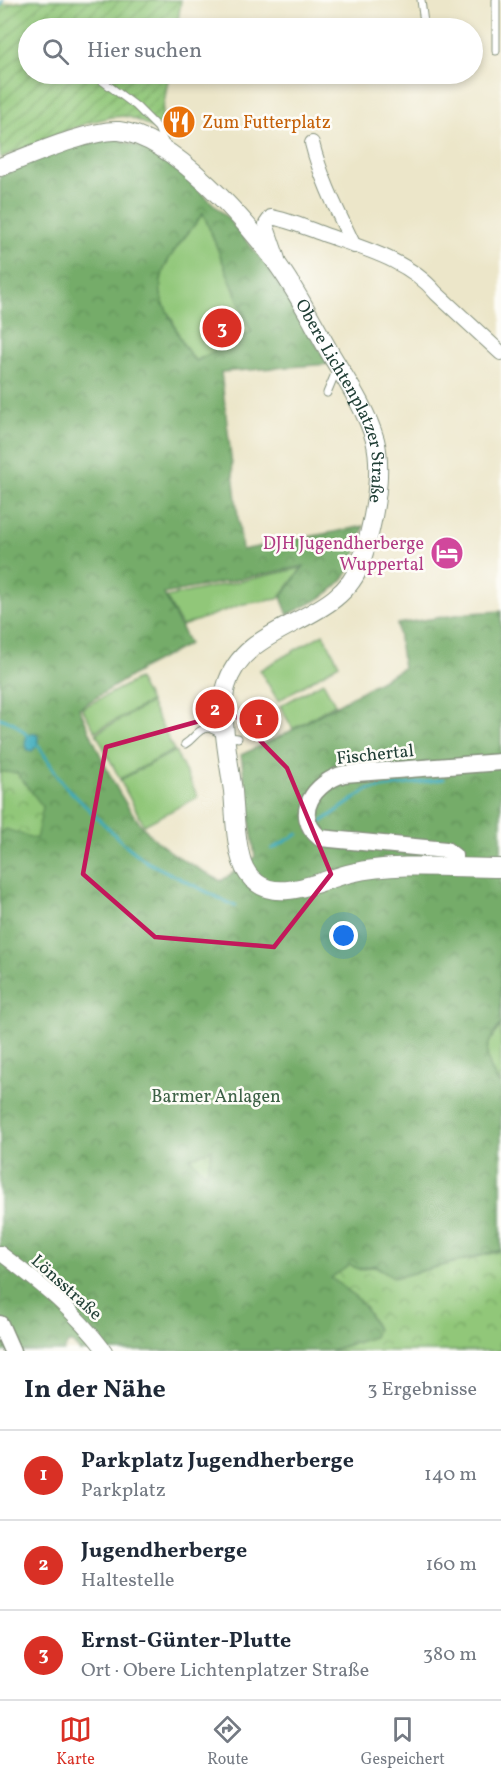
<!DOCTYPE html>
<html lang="de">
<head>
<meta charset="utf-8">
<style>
  :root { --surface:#fff; --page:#f2f2f3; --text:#1f2937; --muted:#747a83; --line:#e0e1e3; --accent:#d93025 }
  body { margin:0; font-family:Vollkorn,serif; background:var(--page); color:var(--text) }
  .you { position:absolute; left:344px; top:936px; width:21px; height:21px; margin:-15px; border:4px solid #fff; border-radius:50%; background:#1a73e8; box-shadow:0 0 0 9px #1a73e833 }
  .badge { display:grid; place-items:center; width:39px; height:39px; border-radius:50%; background:var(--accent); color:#fff; font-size:20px; font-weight:700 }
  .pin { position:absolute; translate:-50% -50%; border:3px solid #fff; box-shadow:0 2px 6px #0006 }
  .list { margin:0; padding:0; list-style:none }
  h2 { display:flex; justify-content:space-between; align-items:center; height:78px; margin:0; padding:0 24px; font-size:26px }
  h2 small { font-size:20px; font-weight:400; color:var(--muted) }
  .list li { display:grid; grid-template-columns:39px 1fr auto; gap:18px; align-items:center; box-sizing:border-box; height:90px; padding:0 24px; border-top:2px solid var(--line) }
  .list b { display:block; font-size:22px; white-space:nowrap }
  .list p { margin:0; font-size:20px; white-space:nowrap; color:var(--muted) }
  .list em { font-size:20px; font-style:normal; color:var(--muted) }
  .icon { flex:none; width:33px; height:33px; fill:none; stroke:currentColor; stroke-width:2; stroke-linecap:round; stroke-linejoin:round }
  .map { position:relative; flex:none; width:501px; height:1351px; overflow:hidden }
  .search { position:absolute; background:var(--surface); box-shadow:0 3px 9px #0003; left:18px; right:18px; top:18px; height:66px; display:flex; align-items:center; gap:15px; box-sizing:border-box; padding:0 21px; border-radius:33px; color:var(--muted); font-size:22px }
  .sheet { height:348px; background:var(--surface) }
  nav { display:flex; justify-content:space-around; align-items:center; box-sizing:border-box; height:84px; border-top:2px solid var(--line); background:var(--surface); font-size:16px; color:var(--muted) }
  nav a { display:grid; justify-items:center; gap:3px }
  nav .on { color:var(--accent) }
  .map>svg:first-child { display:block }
</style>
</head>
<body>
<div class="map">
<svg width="501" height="1351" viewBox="0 0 501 1351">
  <defs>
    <pattern id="forest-crowns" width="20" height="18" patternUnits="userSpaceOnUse" patternTransform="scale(1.5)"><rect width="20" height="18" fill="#74ac69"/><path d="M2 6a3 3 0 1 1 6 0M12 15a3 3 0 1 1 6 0" fill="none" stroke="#5f8d57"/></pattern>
    <pattern id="park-crowns" width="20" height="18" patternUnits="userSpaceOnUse" patternTransform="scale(1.5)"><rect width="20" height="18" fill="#91c779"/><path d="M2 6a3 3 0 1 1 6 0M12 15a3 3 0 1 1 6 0" fill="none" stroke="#76a364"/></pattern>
    <pattern id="garden-furrows" width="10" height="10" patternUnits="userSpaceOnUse" patternTransform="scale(1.5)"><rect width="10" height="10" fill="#91c779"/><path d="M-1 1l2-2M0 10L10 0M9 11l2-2" fill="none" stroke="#76a364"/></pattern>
  </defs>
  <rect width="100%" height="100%" fill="#fdfcf7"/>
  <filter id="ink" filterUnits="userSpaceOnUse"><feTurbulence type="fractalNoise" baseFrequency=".0167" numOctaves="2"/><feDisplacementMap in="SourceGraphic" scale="12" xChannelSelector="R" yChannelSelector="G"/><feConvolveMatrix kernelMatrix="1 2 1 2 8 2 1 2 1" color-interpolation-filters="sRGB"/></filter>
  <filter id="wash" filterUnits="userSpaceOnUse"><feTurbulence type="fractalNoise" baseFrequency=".008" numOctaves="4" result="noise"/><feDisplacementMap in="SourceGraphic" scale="24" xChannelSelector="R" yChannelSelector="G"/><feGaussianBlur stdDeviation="1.35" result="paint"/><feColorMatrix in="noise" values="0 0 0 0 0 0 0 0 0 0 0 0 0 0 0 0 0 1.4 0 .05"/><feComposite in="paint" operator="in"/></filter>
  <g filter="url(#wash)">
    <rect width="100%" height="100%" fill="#ece6c9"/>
    <g fill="#91c779" stroke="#588256" stroke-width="1.5">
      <path d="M203,212L251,332L196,361C185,350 179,336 173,321C169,315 165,308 162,301C151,266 187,238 203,212Z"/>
      <polygon points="302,568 278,599 243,604 182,626 166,597"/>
      <polygon points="323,634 339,664 278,701 260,670"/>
      <polygon points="138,679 150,702 95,731 82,708"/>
      <polygon points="323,682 335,704 293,729 280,706"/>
      <polygon points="150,703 174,750 120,779 96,733"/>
      <polygon points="175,751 198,797 144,825 120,780"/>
      <polygon points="501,1025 501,1085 488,1065 487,1045"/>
    </g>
    <path fill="url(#forest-crowns)" stroke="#4a744e" stroke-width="1.5" fill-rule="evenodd" d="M114,138L154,152L182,174L226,216L266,265L329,364L221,372L242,550L364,526C359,543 355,565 343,579C330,596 306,605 288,615L281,597L304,566L164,594L189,644L147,666L79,708C100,752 120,810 158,842C177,858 199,869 221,881L255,857L241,755L285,734L403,668L397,624L469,613L501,611V1024C482,1048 484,1057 498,1083L501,1085V1250L394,1278L375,1265L359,1269L350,1265L331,1278C355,1295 365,1303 377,1330L374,1337L328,1351H80L72,1343H68L64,1351H0V834L6,829L17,773L0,772V176L64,149ZM203,213L251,332L196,361C184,350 179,335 172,321C169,314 164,306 162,299C153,264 187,239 203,213Z"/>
    <g fill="url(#park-crowns)" stroke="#588256" stroke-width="1.5">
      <polygon points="0,772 17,773 43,807 36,839 6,829 0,834"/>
      <polygon points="212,1149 206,1174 190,1158"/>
      <path d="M501,1251V1351H330L374,1337L377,1329C365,1302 355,1295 331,1278L350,1265L360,1270L375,1266L395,1278Z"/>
    </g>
    <path fill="url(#garden-furrows)" stroke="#588256" stroke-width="1.5" d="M30,0H181L177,28H28V74H169L159,132C150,127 139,120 129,117C103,111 28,147 0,158V7L3,5Z"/>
    <polygon fill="#3dabbb" stroke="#2e7478" stroke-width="1.5" points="35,733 38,736 38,745 32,751 28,750 25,743 27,735"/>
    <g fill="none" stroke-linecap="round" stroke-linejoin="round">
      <g stroke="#3dabbb" stroke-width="3">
        <polyline points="0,6 3,0"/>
        <polyline points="0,718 14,723 27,735"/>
        <polyline points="38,745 63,784 123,843 147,862 235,906"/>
        <polyline points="320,823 367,790 444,779"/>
        <polyline points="272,849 298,834"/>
      </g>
    </g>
  </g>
  <g filter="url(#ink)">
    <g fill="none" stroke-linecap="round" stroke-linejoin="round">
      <g stroke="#86927e" stroke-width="9">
        <g id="service">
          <polyline points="421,0 424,23"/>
          <polyline points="496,0 496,51"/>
          <polyline points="93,74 136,106 158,128 165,144"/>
          <polyline points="327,393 337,369"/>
          <path d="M185,744C192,740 194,735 200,731C211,723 218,735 228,737C231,738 235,737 238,738"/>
        </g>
      </g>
      <g stroke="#86927e" stroke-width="16">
        <g id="minor">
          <path d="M312,143C321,179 338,212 354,246"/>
          <path d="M278,259L266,224L271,217C288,220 306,228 323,234C362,248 409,260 436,293L501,353"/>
          <path d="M0,1253C40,1283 75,1311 105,1351"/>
        </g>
      </g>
      <g stroke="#86927e" stroke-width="19">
        <g id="tertiary">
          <path d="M454,868V856L446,850L320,838C291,814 315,782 344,774L501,762"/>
          <polyline points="0,1324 12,1351"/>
        </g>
      </g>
      <g stroke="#86927e" stroke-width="20">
        <g id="secondary">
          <path id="s1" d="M0,167C29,156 90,129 119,131C172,136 251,225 280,268C299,295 314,325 330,353C346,380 366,409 375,440C384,475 372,529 361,562C340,626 244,620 226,687C219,714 229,762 233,791C235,814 235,840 242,862C245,871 250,878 257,883C281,902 324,879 351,873C398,862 453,868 501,868"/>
        </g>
      </g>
      <use href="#service" stroke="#fff" stroke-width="7"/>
      <use href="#minor" stroke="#fff" stroke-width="14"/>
      <use href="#tertiary" stroke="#fff" stroke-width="16"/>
      <use href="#secondary" stroke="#fff" stroke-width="18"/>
    </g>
  </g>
  <path fill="none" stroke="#c2185b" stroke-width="4.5" stroke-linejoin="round" d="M232,712L287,768L331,874L274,947L155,937L83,874L106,747Z"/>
  <defs>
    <g id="restaurant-disc" transform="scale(1.725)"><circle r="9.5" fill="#e8710a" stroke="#fdfcf7"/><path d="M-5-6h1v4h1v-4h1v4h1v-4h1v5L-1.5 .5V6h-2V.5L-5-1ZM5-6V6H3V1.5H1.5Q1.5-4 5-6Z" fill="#fff"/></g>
    <g id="hotel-disc" transform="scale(1.725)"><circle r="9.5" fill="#d1479c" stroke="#fdfcf7"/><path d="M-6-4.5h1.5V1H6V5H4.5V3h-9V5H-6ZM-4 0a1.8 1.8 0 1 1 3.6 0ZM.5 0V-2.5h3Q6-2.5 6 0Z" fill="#fff"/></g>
  </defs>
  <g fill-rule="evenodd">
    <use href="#restaurant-disc" x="179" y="122"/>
    <use href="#hotel-disc" x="447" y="553"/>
  </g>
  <g text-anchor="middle" stroke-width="5" stroke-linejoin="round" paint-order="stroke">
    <g font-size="18" fill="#c56008" stroke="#fdfcf7" text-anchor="start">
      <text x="202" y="128">Zum Futterplatz</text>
    </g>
    <g font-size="18" fill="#1f3d34" stroke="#fdfcf7">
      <text dy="6" stroke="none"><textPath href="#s1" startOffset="490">Obere Lichtenplatzer Straße</textPath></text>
      <text transform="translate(375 754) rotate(-6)" y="6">Fischertal</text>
      <text transform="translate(67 1287) rotate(42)" y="6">Lönsstraße</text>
    </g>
    <g font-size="18" fill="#b23c85" stroke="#fdfcf7" text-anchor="end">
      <text x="424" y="549">DJH Jugendherberge<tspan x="424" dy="21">Wuppertal</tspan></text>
    </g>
    <g font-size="18" fill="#3c6045" stroke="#fdfcf7">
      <text x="216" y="1102">Barmer Anlagen</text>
    </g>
  </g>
</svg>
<div class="you"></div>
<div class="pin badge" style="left:259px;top:719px">1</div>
<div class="pin badge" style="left:215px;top:709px">2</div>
<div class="pin badge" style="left:222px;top:328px">3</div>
<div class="search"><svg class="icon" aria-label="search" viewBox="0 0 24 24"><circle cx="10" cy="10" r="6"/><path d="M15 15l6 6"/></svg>Hier suchen</div>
</div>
<section class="sheet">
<h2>In der Nähe<small>3 Ergebnisse</small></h2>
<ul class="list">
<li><span class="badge">1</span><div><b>Parkplatz Jugendherberge</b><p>Parkplatz</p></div><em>140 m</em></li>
<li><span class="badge">2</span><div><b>Jugendherberge</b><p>Haltestelle</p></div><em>160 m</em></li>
<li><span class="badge">3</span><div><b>Ernst-Günter-Plutte</b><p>Ort · Obere Lichtenplatzer Straße</p></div><em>380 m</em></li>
</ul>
</section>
<nav>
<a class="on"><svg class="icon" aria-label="map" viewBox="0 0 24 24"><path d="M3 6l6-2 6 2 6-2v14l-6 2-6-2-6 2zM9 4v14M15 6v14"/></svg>Karte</a>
<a><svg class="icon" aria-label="directions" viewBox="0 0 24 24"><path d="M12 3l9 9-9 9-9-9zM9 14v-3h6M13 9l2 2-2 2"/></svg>Route</a>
<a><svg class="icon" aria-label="saved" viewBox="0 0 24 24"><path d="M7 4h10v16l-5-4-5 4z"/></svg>Gespeichert</a>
</nav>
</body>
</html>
